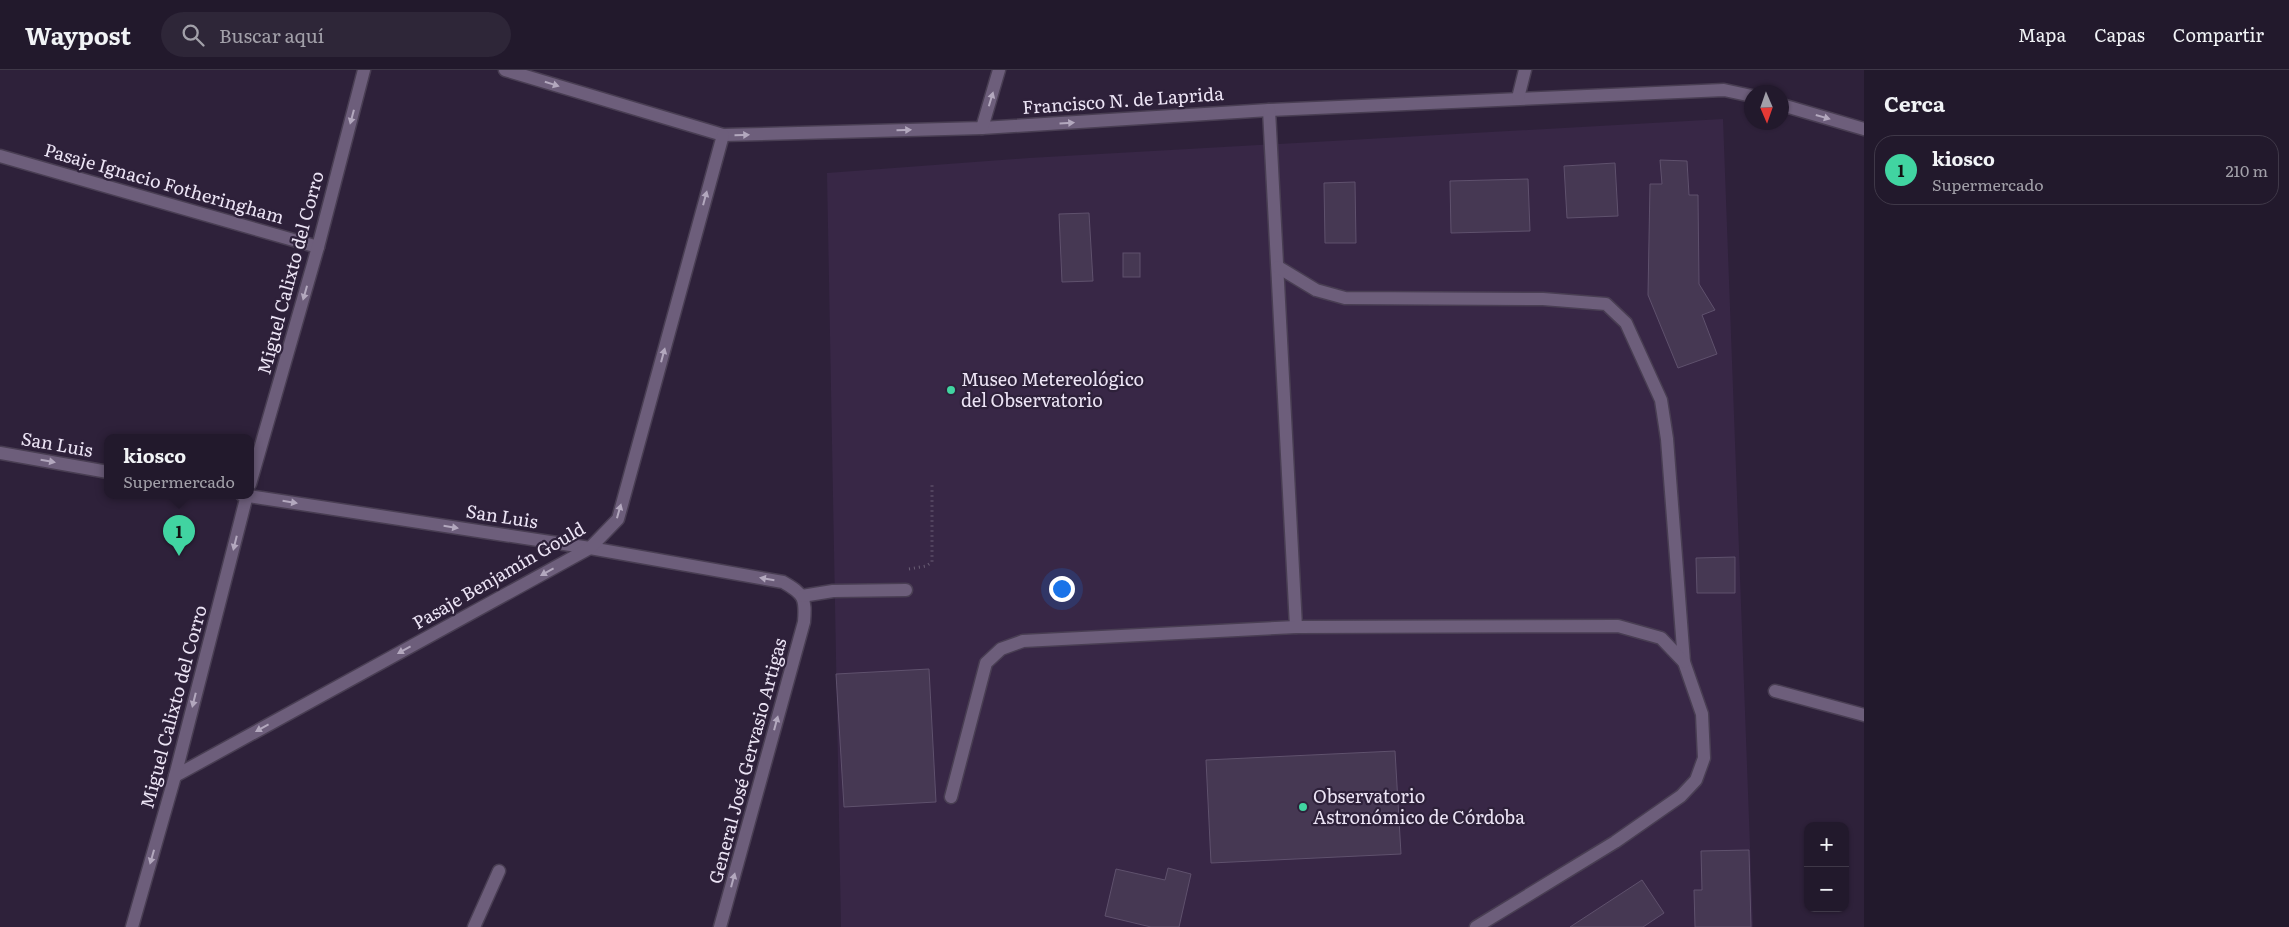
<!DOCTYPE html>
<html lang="es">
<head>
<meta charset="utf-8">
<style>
  :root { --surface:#22192c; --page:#2e2638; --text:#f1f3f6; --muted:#a2a0a9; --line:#3f3848; --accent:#41d4a1 }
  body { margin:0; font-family:Literata,serif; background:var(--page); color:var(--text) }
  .controls { position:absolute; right:15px; bottom:15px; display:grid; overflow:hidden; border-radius:10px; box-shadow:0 1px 4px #0004 }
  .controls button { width:45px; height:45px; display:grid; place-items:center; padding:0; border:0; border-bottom:1px solid var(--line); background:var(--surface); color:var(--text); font:25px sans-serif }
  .compass { position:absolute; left:1744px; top:15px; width:45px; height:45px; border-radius:50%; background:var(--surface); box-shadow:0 1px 4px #0004; rotate:178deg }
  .you { position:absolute; left:1061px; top:518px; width:18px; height:18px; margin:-12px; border:4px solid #fff; border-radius:50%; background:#1a73e8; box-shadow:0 0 0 8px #1a73e833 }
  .badge { display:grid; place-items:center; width:32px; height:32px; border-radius:50%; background:var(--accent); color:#111; font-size:16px; font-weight:700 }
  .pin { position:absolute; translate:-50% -41px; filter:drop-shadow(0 1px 2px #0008) }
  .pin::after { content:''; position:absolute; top:26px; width:18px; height:15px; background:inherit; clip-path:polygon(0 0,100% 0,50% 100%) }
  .popup { position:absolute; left:104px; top:364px; width:150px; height:65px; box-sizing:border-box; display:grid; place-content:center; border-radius:10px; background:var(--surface); filter:drop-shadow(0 1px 4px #0005); font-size:16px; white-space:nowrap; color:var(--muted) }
  .popup b { font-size:19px; color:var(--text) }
  .popup::after { content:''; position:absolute; left:50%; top:100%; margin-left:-10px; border:10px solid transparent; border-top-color:var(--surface) }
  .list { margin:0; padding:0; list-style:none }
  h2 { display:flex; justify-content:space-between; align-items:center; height:65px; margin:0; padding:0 20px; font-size:21px }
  h2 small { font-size:16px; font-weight:400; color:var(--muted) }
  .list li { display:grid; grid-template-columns:32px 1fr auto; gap:15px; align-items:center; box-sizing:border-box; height:70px; margin:0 10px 10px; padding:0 10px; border:1px solid var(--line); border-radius:20px }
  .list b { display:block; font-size:19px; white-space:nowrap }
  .list p { margin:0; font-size:16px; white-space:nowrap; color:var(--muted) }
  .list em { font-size:16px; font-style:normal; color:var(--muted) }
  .icon { flex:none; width:28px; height:28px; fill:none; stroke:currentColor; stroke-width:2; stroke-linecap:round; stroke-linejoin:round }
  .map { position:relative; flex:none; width:1864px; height:857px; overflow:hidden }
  header { display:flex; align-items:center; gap:30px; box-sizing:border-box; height:70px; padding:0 25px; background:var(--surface); border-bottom:1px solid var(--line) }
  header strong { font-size:24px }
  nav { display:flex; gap:28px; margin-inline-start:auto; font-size:18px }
  .search { width:350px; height:45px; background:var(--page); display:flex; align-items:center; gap:12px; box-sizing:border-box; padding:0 18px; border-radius:28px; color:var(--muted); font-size:19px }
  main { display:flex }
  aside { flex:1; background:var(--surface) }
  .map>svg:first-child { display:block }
</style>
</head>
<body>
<header>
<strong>Waypost</strong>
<div class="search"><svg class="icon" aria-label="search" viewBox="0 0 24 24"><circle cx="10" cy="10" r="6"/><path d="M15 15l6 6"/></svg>Buscar aquí</div>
<nav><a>Mapa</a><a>Capas</a><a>Compartir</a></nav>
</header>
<main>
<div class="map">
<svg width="1864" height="857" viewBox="0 0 1864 857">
  <rect width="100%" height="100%" fill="#2e213a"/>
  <polygon fill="#382746" points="1723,49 1753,857 841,857 827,103 1029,88"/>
  <g fill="#463853" stroke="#5f516d">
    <polygon points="1660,90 1687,91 1689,125 1698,125 1699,214 1715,240 1702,245 1717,284 1678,298 1648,225 1650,114 1662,114"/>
    <polygon points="1615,93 1618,146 1567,148 1564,96"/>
    <polygon points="1528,109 1530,161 1451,163 1450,111"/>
    <polygon points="1355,112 1356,173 1325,173 1324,113"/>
    <polygon points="1089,143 1093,211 1062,212 1059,144"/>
    <rect x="1123" y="183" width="17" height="24"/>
    <polygon points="1735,487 1735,523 1697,523 1696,488"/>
    <polygon points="929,599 936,732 844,737 836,604"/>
    <polygon points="1395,681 1401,784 1211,793 1206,690"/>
    <polygon points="1749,780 1751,857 1695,857 1694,820 1702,820 1701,781"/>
    <polygon points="1168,798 1191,804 1179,857 1151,857 1105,846 1116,799 1165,810"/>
    <polygon points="1642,810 1664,843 1643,857 1570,857"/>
  </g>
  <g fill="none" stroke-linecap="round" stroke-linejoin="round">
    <g stroke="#493e53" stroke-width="15">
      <g id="minor">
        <polyline points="505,0 723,65 982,58 1269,40 1724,20 1752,26"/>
        <polyline points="1518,28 1525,0"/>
        <polyline points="1782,35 1864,59"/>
        <polyline points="1269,40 1296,557"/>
        <polyline points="982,58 999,0"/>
        <polyline points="0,86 318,177"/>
        <polyline points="1278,197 1316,220 1345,228 1543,229 1606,234 1626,253 1661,330 1667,369 1684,592 1702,644 1704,688 1696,710 1681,726 1615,772 1476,857"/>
        <polyline points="0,383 108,402"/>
        <polyline points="250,414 318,177 364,0"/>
        <path d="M242,425L590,478L783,512C804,524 806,528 804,552L720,857"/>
        <polyline points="802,526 833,521 906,520"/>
        <polyline points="1775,621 1864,645"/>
        <polyline points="175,706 590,478 618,449 723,65"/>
        <polyline points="951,727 986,593 1001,579 1023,571 1296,557 1618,556 1661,568 1684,592"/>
        <polyline points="132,857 175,706 247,425"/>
        <polyline points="474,857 499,801"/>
      </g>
    </g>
    <polyline stroke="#6b5f76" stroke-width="3" stroke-dasharray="1 4" stroke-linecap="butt" points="909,499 926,496 932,492 932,414"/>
    <use href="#minor" stroke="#6d5e7b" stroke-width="12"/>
  </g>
  <defs><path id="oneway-solid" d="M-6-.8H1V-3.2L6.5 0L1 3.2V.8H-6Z" transform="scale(1.25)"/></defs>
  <g fill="#b3a8be">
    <use href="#oneway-solid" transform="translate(552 14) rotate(17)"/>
    <use href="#oneway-solid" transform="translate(991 29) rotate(-73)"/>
    <use href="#oneway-solid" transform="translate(352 47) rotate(105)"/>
    <use href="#oneway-solid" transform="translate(1823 47) rotate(16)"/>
    <use href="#oneway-solid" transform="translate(1067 53) rotate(-4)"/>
    <use href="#oneway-solid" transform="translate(904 60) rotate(-2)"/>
    <use href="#oneway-solid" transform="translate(742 65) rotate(-2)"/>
    <use href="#oneway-solid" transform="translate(705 128) rotate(-75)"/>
    <use href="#oneway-solid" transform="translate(305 223) rotate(106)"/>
    <use href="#oneway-solid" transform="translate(663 285) rotate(-75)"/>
    <use href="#oneway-solid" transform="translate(48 391) rotate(10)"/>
    <use href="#oneway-solid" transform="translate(290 432) rotate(9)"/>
    <use href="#oneway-solid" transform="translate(619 441) rotate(-74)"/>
    <use href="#oneway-solid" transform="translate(451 457) rotate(9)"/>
    <use href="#oneway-solid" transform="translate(235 473) rotate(104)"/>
    <use href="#oneway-solid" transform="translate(547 502) rotate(151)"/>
    <use href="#oneway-solid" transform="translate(767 509) rotate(-170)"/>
    <use href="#oneway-solid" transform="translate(404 580) rotate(151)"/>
    <use href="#oneway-solid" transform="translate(194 630) rotate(104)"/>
    <use href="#oneway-solid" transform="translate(776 653) rotate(-75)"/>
    <use href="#oneway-solid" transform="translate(262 658) rotate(151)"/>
    <use href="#oneway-solid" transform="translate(152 787) rotate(106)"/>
    <use href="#oneway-solid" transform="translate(733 810) rotate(-75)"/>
  </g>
  <g fill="#41d4a1" stroke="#2e213a" stroke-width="2">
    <circle cx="951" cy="320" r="5"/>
    <circle cx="1303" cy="737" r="5"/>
  </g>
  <g text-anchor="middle" stroke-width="4.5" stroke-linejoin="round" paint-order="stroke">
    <g font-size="18" fill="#ece4f5" stroke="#2e213a">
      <text transform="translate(1123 31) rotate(-4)" y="6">Francisco N. de Laprida</text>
      <text transform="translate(164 114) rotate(16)" y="6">Pasaje Ignacio Fotheringham</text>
      <text transform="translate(291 203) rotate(-75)" y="6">Miguel Calixto del Corro</text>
      <text transform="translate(57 375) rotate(10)" y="6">San Luis</text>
      <text transform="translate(502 447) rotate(9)" y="6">San Luis</text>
      <text transform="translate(499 506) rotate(-30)" y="6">Pasaje Benjamín Gould</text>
      <text transform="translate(174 637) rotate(-75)" y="6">Miguel Calixto del Corro</text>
      <text transform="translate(748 691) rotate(-75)" y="6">General José Gervasio Artigas</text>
    </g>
    <g font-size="18" fill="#ece4f5" stroke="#2e213a" text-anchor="start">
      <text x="961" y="316">Museo Metereológico<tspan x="961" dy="21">del Observatorio</tspan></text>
      <text x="1313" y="733">Observatorio<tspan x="1313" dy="21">Astronómico de Córdoba</tspan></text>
    </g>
  </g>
</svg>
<div class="controls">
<button>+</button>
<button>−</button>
</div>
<svg class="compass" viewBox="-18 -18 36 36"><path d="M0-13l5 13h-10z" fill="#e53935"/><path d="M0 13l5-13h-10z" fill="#a2a0a9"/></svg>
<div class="you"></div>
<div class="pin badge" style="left:179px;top:486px">1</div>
<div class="popup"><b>kiosco</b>Supermercado</div>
</div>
<aside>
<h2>Cerca<small></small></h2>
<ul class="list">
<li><span class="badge">1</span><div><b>kiosco</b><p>Supermercado</p></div><em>210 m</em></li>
</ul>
</aside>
</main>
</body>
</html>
